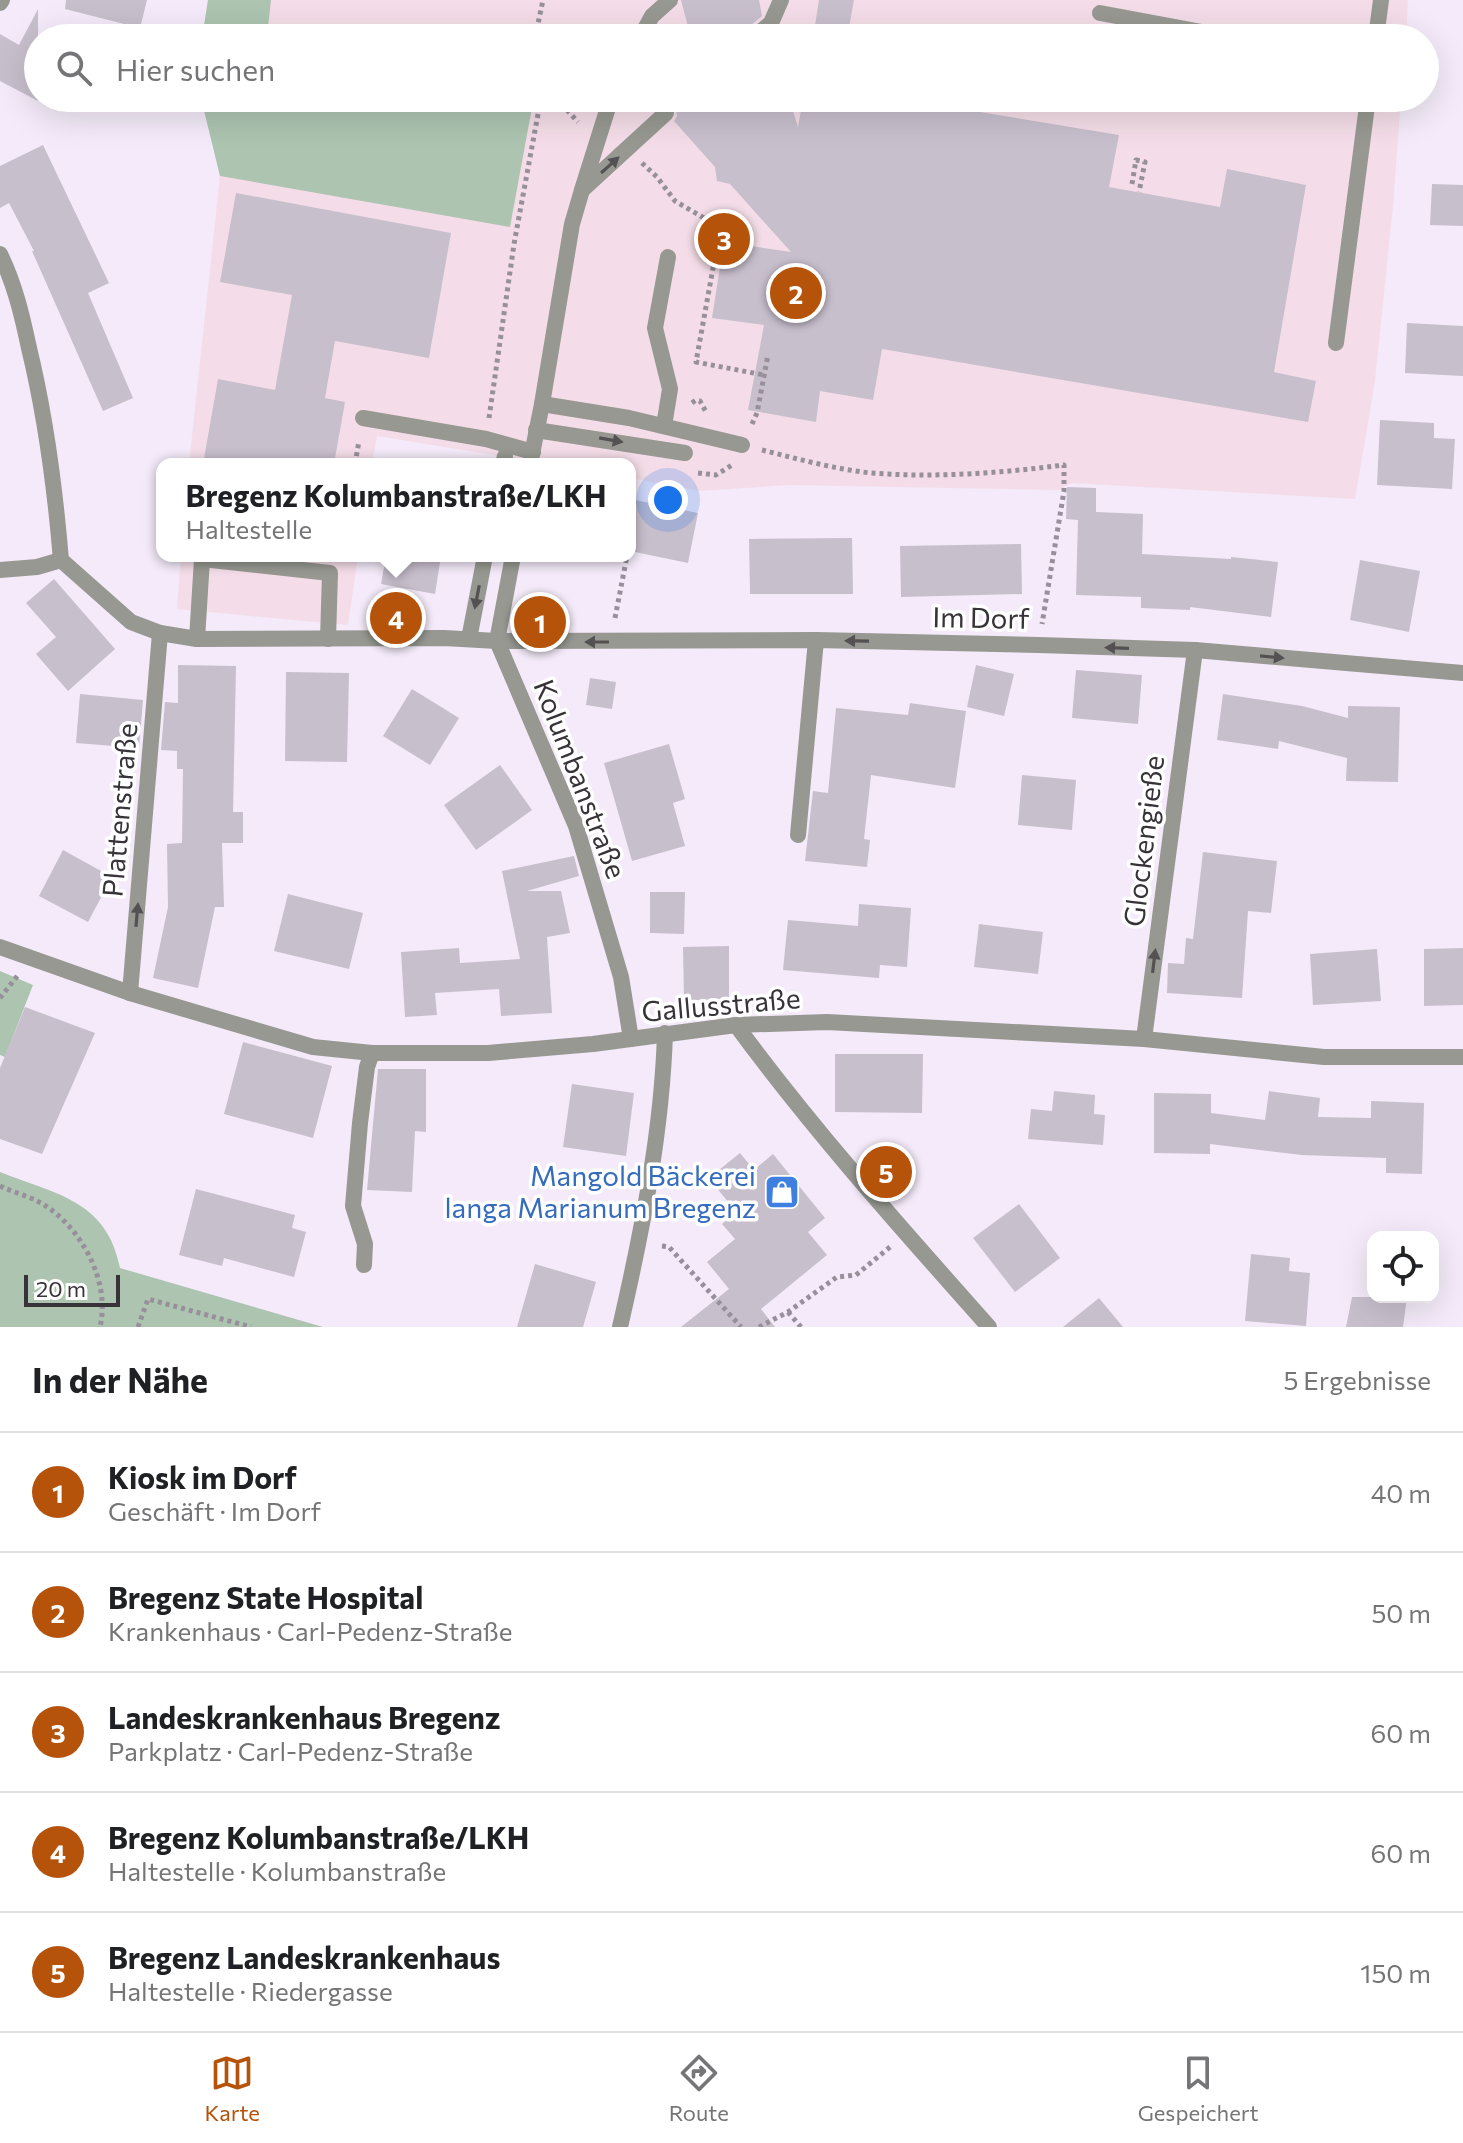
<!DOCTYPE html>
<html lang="de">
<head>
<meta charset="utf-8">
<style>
  :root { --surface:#fff; --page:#f6f6f6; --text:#202124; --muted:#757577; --line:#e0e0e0; --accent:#b45309 }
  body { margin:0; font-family:Commissioner,sans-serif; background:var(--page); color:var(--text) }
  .controls { position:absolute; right:24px; bottom:24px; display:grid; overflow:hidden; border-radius:16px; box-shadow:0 8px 32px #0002 }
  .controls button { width:72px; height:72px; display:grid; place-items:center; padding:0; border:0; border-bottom:2px solid var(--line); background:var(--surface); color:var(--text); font:40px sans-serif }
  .scale { position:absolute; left:24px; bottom:20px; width:96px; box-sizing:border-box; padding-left:8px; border:4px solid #373339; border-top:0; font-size:22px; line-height:28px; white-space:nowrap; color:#373339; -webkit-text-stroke:6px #fff; paint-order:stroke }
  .you { position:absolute; left:668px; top:500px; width:28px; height:28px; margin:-20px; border:6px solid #fff; border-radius:50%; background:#1a73e8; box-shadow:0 0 0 12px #1a73e833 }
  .badge { display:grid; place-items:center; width:52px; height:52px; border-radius:50%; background:var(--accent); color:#fff; font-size:26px; font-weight:700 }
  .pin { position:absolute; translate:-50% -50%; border:4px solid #fff; box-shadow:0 2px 8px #0006 }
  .popup { position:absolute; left:156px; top:458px; width:480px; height:104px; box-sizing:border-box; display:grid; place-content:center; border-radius:16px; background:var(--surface); filter:drop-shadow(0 2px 6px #0005); font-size:26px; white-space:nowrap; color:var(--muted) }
  .popup b { font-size:30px; color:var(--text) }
  .popup::after { content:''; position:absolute; left:50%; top:100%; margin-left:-16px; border:16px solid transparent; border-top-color:var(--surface) }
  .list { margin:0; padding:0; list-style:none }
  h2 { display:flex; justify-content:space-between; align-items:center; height:104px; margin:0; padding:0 32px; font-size:34px }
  h2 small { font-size:26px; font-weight:400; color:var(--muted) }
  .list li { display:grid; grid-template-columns:52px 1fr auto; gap:24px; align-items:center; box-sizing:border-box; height:120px; padding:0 32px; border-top:2px solid var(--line) }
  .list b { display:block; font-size:30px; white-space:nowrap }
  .list p { margin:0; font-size:26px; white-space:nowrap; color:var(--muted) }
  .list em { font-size:26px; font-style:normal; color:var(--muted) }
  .icon { flex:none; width:44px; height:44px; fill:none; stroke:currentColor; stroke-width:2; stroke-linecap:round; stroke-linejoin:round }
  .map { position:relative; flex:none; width:1463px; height:1327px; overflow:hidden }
  .search { position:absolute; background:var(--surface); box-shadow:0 8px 32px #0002; left:24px; right:24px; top:24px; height:88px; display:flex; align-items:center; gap:20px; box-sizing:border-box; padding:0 28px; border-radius:44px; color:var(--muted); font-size:30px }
  .sheet { height:704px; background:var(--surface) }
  nav { display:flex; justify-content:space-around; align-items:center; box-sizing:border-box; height:112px; border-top:2px solid var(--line); background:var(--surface); font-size:22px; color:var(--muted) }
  nav a { display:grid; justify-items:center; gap:4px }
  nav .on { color:var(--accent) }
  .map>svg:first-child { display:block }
</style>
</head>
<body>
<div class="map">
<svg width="1463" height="1327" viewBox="0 0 1463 1327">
  <rect width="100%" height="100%" fill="#f4eaf9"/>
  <g fill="#f4dde8">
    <polygon points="208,0 1408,0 1406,38 202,38"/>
    <polygon points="201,98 1401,98 1393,206 1375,381 1355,499 1072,483 1059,490 788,485 700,491 630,478 630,464 549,464 377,436 372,464 189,464 220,176"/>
    <polygon points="181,556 358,556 348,625 177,609"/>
  </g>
  <g fill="#adc4b1">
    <polygon points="208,0 271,0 268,27 382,38 202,38"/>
    <polygon points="201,98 516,98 533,102 510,227 220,176"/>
    <polygon points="0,971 33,985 5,1057 0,1055"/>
    <path d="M0,1172C55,1194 107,1200 120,1268L323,1327H0Z"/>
  </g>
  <g fill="#c8bfcd">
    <polygon points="66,0 147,0 140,28 65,9"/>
    <polygon points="681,0 759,0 762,16 745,30 742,38 691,38"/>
    <polygon points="819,0 854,0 847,38 813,38"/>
    <polygon points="38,9 38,101 0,81 0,34 19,45"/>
    <polygon points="653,98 789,98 798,127 803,98 896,98 1119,135 1109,187 1220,207 1227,169 1306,185 1274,372 1316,381 1308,422 882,349 873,400 820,391 816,422 748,410 764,325 712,318 724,242 791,252 730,184 717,181 715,167 674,121 677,116 675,106 669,102 659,104"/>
    <polygon points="43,145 109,283 88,293 133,398 103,411 32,251 34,251 9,203 0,208 0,166"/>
    <polygon points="1432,184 1463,185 1463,226 1430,225"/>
    <polygon points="236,193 451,233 429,358 335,341 325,398 345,402 334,464 203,464 218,379 275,390 292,295 220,282"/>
    <polygon points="1407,323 1463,326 1463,376 1405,373"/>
    <polygon points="1380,420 1434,423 1434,438 1455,439 1452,489 1377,485"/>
    <polygon points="1067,487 1096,488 1096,512 1143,514 1142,554 1231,559 1231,557 1278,562 1271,617 1190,607 1190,610 1141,608 1141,597 1076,595 1078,520 1066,519"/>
    <polygon points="630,499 698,513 688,563 630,551"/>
    <polygon points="852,538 853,594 750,594 749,539"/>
    <polygon points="1021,544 1022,594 901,597 900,546"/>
    <polygon points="386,556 441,556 435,594 381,584"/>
    <polygon points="1360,560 1420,571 1409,632 1350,620"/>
    <polygon points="54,579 115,649 68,691 36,654 56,637 26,603"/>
    <polygon points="178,665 236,666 233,812 243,812 243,843 222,843 224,907 215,907 198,988 153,978 168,907 167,844 182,843 183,769 177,769 177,751 161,750 165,702 178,703"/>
    <polygon points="976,665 1014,674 1004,716 967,707"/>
    <polygon points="1076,670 1142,675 1138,724 1072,718"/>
    <polygon points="286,672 349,673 347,762 285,761"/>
    <polygon points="590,678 616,682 612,709 586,705"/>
    <polygon points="412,689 459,718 430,765 383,736"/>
    <polygon points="80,694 143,700 139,748 76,743"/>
    <polygon points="1223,694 1302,706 1348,718 1348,706 1400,707 1398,782 1346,781 1347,758 1279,741 1278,749 1217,740"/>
    <polygon points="910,703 966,711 955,788 871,775 864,839 870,840 867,867 805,861 813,791 828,793 836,708 908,715"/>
    <polygon points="669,744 685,799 673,803 685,846 632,861 604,763"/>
    <polygon points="500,765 532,810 476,850 444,805"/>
    <polygon points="1022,775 1076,780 1072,830 1018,825"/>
    <polygon points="63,850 112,877 88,922 39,896"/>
    <polygon points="1203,852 1277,861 1271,913 1248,911 1242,998 1167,993 1168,963 1184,964 1186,938 1193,939"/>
    <polygon points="574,856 579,876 527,891 561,891 570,933 547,937 552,1013 501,1016 499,989 435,993 437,1015 405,1017 401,952 459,948 460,963 520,959 502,871"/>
    <polygon points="650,892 685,892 684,934 650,933"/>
    <polygon points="288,894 363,913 349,969 274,951"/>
    <polygon points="859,904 911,908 907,967 880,965 879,978 783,970 788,920 858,926"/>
    <polygon points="979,924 1043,932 1038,974 974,967"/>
    <polygon points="729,946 729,1000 684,1000 683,947"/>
    <polygon points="1463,948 1463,1005 1424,1006 1424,949"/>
    <polygon points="1377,949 1381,1001 1313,1005 1310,954"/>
    <polygon points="25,1007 95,1033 42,1154 0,1139 0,1068"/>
    <polygon points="243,1042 332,1066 313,1138 224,1114"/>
    <polygon points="835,1054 923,1054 922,1113 835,1112"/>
    <polygon points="378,1069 426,1069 426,1132 415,1131 412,1192 367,1190"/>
    <polygon points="572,1084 634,1093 626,1156 563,1147"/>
    <polygon points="1054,1091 1095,1095 1094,1114 1105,1115 1103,1145 1028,1139 1031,1109 1052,1111"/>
    <polygon points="1269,1091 1320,1098 1318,1117 1371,1118 1371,1101 1424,1103 1422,1174 1386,1173 1386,1158 1302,1155 1210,1144 1210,1154 1154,1153 1154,1093 1211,1094 1211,1113 1265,1120"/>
    <polygon points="740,1153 754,1170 773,1154 825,1218 808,1232 827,1255 761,1309 775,1327 681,1327 729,1289 707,1262 735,1239 722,1224 736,1212 709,1178"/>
    <polygon points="196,1189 295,1215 292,1228 306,1232 294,1277 224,1258 222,1266 179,1255"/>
    <polygon points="1019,1204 1060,1258 1015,1292 973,1238"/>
    <polygon points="1251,1254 1290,1258 1289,1271 1310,1273 1306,1326 1245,1321"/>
    <polygon points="535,1264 596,1282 583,1327 517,1327"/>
    <polygon points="1352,1297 1407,1297 1403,1327 1346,1327"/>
    <polygon points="1099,1298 1123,1327 1063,1327"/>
  </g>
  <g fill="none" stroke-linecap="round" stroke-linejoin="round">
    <g stroke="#97909b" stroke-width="5" stroke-dasharray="4 4" stroke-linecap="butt">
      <polyline points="535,38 543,0"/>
      <polyline points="556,98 578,122"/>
      <polyline points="940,98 998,108 1000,98"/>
      <polyline points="642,163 657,177 675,201 704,218 717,246 696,362 764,375"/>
      <polyline points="1132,184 1136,160 1145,162 1139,192"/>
      <polyline points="692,403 696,400 700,401 706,412"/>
      <polyline points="489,418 514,244 541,98"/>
      <polyline points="752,424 757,413 768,355"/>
      <path d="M762,450C798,459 834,469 871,473C935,478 1001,473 1064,465V491L1042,624"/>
      <polyline points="355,464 359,441"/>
      <polyline points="698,473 716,475 732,465"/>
      <polyline points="615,618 627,556"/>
      <polyline points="0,998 18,975"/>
      <path d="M0,1186C13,1192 28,1196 41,1203C81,1226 111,1282 100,1327"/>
      <polyline points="662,1246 669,1247 741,1327"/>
      <polyline points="788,1312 801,1327"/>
      <polyline points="138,1327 148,1299 251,1327"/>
      <polyline points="759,1327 788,1312 837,1277 856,1275 890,1247"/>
    </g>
    <g stroke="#969891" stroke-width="16">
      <polyline points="1100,13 1234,38"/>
      <polyline points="640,38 652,16 670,0"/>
      <polyline points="753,38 771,23 781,0"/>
      <polyline points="1376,38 1381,0"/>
      <polyline points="611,98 582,190 666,113"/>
      <polyline points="1336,343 1368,98"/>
      <polyline points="542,404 572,224 582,190"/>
      <polyline points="363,418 486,439 533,452"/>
      <polyline points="664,426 670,389 655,328 668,257"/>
      <polyline points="536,430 685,453"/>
      <polyline points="503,464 505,456"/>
      <polyline points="197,639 202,559 330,573 328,639"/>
      <polyline points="469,639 485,556"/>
      <polyline points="798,835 816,640"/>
      <polyline points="364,1265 365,1244 353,1206 360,1123 367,1067 372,1053"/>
    </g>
    <g stroke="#969891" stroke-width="16">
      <polyline points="0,3 2,0"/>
      <path d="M0,254C15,285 22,315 29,348C46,418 55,488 61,560L131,622L160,633L197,639L444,638L497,641L576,826L621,977L631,1039"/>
      <polyline points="530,464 542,404 629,418 742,445"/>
      <polyline points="513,556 497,641 816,640 1039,645 1195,650 1463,673"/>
      <polyline points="0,570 37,567 61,560"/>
      <polyline points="0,947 130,993 313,1047 372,1053 488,1053 593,1044 736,1025 827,1022 1144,1039 1324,1057 1463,1057"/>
      <polyline points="130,993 160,633"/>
      <path d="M736,1025C814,1131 902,1229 989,1327"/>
      <polyline points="1144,1039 1195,650"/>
      <path d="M620,1327C642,1231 662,1132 665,1033"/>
    </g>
  </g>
  <defs><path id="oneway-solid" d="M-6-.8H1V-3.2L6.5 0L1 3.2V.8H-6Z" transform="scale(2)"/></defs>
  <g fill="#545153">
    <use href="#oneway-solid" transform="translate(610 165) rotate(-42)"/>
    <use href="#oneway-solid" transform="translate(611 440) rotate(10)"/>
    <use href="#oneway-solid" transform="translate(477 597) rotate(101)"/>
    <use href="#oneway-solid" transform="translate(857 641) rotate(-179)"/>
    <use href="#oneway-solid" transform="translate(597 642) rotate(180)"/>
    <use href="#oneway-solid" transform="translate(1117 648) rotate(-178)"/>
    <use href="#oneway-solid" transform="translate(1272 657) rotate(5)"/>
    <use href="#oneway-solid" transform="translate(137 915) rotate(-85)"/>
    <use href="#oneway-solid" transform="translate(1154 961) rotate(-83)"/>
  </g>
  <defs>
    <g id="shop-square" transform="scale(1.8)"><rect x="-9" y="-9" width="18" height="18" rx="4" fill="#3f7fe0" stroke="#fff"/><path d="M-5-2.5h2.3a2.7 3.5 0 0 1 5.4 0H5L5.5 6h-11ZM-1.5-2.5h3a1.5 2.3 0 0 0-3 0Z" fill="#fff"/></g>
  </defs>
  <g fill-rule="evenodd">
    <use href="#shop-square" x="782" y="1192"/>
  </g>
  <g text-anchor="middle" stroke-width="7" stroke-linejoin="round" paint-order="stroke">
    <g font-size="28" fill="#373339" stroke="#fff">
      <text transform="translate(981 618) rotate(1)" y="10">Im Dorf</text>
      <text transform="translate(580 779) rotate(69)" y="10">Kolumbanstraße</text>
      <text transform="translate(120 810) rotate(-85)" y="10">Plattenstraße</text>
      <text transform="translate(1144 841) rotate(-83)" y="10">Glockengieße</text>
      <text transform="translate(721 1005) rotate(-5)" y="10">Gallusstraße</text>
    </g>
    <g font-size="28" fill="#366cbe" stroke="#fff" text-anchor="end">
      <text x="756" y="1186">Mangold Bäckerei<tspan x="756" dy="32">langa Marianum Bregenz</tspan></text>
    </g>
  </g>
</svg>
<div class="controls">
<button><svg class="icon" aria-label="locate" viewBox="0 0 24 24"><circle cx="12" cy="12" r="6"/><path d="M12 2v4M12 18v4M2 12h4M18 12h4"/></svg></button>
</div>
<div class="scale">20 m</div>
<div class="you"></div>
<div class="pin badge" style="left:540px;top:622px">1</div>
<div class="pin badge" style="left:796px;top:293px">2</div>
<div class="pin badge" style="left:724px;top:239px">3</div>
<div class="pin badge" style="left:396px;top:618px">4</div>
<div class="popup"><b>Bregenz Kolumbanstraße/LKH</b>Haltestelle</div>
<div class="pin badge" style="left:886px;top:1172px">5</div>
<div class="search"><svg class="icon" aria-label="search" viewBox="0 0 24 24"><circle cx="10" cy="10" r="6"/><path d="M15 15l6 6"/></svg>Hier suchen</div>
</div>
<section class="sheet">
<h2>In der Nähe<small>5 Ergebnisse</small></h2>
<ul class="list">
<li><span class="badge">1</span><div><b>Kiosk im Dorf</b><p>Geschäft · Im Dorf</p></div><em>40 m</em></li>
<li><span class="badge">2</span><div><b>Bregenz State Hospital</b><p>Krankenhaus · Carl-Pedenz-Straße</p></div><em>50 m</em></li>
<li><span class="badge">3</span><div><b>Landeskrankenhaus Bregenz</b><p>Parkplatz · Carl-Pedenz-Straße</p></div><em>60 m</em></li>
<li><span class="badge">4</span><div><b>Bregenz Kolumbanstraße/LKH</b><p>Haltestelle · Kolumbanstraße</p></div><em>60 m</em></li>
<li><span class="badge">5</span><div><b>Bregenz Landeskrankenhaus</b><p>Haltestelle · Riedergasse</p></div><em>150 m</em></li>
</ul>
</section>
<nav>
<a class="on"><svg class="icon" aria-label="map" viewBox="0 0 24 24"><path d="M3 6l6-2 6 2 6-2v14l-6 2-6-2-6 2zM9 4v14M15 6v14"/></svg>Karte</a>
<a><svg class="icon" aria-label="directions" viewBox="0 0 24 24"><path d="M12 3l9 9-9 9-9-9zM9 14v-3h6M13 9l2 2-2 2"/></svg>Route</a>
<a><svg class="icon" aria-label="saved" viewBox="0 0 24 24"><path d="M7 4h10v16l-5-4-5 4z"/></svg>Gespeichert</a>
</nav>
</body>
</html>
